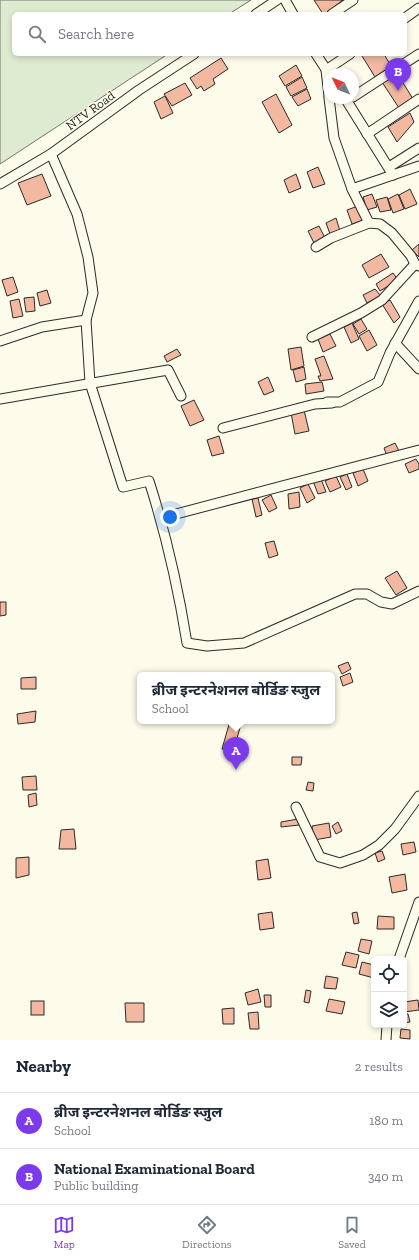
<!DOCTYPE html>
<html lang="en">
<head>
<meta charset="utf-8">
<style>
  :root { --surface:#fff; --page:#f2f2f3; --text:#1f2937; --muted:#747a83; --line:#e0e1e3; --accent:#7c3aed }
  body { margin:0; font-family:"Zilla Slab","Noto Sans Devanagari",serif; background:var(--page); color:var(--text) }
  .controls { position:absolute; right:12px; bottom:12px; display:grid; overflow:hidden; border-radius:6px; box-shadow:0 2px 6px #0003 }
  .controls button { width:36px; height:36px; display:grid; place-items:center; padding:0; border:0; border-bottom:1px solid var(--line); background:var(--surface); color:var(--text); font:20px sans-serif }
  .compass { position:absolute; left:323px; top:68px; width:36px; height:36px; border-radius:50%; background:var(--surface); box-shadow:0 2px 6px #0003; rotate:313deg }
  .you { position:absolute; left:170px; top:517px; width:14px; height:14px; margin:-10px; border:3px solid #fff; border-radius:50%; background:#1a73e8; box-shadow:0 0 0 6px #1a73e833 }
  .badge { display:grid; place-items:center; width:26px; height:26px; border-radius:50%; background:var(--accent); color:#fff; font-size:13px; font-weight:700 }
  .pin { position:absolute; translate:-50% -33px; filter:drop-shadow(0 1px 2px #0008) }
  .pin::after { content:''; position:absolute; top:21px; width:14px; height:12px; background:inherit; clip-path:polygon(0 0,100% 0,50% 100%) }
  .popup { position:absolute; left:137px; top:672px; width:198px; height:52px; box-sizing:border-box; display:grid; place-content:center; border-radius:6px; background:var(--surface); filter:drop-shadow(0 1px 3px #0005); font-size:13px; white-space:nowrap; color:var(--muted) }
  .popup b { font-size:15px; color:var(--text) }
  .popup::after { content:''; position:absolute; left:50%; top:100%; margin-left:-8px; border:8px solid transparent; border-top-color:var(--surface) }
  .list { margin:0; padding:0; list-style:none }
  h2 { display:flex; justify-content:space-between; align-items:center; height:52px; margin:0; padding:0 16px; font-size:17px }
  h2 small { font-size:13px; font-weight:400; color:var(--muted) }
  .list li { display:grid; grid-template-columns:26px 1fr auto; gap:12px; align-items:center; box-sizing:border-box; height:56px; padding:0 16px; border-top:1px solid var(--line) }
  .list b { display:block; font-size:15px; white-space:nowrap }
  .list p { margin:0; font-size:13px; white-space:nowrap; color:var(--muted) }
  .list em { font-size:13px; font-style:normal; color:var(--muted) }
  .icon { flex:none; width:22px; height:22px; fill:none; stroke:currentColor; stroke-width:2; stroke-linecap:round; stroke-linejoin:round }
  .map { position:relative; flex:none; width:419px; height:1040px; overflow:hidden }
  .search { position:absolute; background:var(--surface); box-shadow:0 2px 6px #0003; left:12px; right:12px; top:12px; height:44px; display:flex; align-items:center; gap:10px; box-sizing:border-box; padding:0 14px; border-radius:6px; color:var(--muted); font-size:15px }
  .sheet { height:164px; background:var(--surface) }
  nav { display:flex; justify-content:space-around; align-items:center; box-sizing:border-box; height:56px; border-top:1px solid var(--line); background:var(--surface); font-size:11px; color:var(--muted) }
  nav a { display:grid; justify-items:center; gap:2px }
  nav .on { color:var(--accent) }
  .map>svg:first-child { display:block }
</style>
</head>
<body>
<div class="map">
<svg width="419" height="1040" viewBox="0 0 419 1040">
  <rect width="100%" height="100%" fill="#fdfbea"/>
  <polygon fill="#deebd1" stroke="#74746e" points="0,0 251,0 229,14 14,14 14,54 168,54 0,164"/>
  <g fill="#f2b8a0" stroke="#2b2b2b">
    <polygon points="314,0 343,0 325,14 323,14"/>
    <polygon points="364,54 384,54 391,66 375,77 362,56"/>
    <polygon points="221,58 228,69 213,79 215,84 204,91 201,86 197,89 190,78"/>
    <polygon points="296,65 302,76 285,86 279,76"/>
    <polygon points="397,73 413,99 399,108 382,82"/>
    <polygon points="302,77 307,88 291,96 286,87"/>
    <polygon points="185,83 192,95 172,106 164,94"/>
    <polygon points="307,89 311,99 298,106 292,97"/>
    <polygon points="276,94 292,125 279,133 262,102"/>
    <polygon points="165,96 173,113 161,119 154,102"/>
    <polygon points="410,113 414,122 397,142 388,127"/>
    <polygon points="318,167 325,184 313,188 307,172"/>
    <polygon points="42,174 51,196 27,205 18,183"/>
    <polygon points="296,174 301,188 289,193 284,180"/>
    <polygon points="410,189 417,204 405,209 399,195"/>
    <polygon points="372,194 377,207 367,210 363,197"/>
    <polygon points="398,194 404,209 393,213 388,199"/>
    <polygon points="387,197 391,210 380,212 376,200"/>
    <polygon points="358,206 363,220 352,224 347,210"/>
    <polygon points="336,218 340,231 330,234 326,223"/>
    <polygon points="319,226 325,238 314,243 308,231"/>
    <polygon points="419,244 419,257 412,250"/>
    <polygon points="381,254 389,267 369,278 362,265"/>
    <polygon points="393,273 398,280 380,291 376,284"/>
    <polygon points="13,277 18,292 7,296 2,280"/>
    <polygon points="375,289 381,296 367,303 363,295"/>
    <polygon points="47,290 51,303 40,306 37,293"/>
    <polygon points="34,297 35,311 26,312 24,298"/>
    <polygon points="19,299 23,316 13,318 10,301"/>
    <polygon points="390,300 400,317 394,323 382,304"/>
    <polygon points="361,319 367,329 359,334 353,324"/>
    <polygon points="352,323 359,339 351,343 344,327"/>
    <polygon points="369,330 377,345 367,351 359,336"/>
    <polygon points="330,334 336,346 323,352 318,339"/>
    <polygon points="301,347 304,366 291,370 288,349"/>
    <polygon points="177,349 181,355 167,362 164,356"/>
    <polygon points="324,356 333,379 320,381 318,376 321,376 315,359"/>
    <polygon points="304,367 306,379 296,382 293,370"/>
    <polygon points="268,377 274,391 264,395 258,382"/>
    <polygon points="322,382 324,391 306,394 305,384"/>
    <polygon points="194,400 204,420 190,426 181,406"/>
    <polygon points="304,410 309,431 295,434 291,413"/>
    <polygon points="219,436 224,453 212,456 207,440"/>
    <polygon points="395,443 399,451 387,456 384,448"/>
    <polygon points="416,459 419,464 419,469 409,473 405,464"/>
    <polygon points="363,469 368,481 358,486 353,473"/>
    <polygon points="347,474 352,487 346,490 340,477"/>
    <polygon points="336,476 341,487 330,492 325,481"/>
    <polygon points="321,479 326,492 318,494 313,481"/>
    <polygon points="308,484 315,498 307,503 300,488"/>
    <polygon points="299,492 300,507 289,509 288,494"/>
    <polygon points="271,495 277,508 269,512 262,500"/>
    <polygon points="258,498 262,515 256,517 252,499"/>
    <polygon points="274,541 278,555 269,558 265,543"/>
    <polygon points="397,571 407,588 396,595 385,578"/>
    <polygon points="0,602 6,602 6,615 0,616"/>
    <polygon points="348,662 351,669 342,674 338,666"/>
    <polygon points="350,673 353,682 343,686 340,677"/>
    <polygon points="36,677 36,689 21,689 21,678"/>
    <polygon points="36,711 35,722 18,724 17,714"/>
    <polygon points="230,721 242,721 233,752 222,749"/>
    <polygon points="292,757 302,757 301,765 292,765"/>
    <polygon points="36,776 37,790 23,790 22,777"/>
    <polygon points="308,782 314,783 313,791 306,790"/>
    <polygon points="36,793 37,805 29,807 28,795"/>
    <polygon points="298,819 299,825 281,827 281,822"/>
    <polygon points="338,822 342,831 336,834 332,826"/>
    <polygon points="329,823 331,837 314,840 312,826"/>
    <polygon points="74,829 76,849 59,849 61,830"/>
    <polygon points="414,842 416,852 403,855 401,844"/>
    <polygon points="382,851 385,859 378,862 375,853"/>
    <polygon points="29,857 29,875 16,878 16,858"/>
    <polygon points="268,859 271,878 258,880 256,861"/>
    <polygon points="405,874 407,890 392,893 389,877"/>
    <polygon points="272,912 274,928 260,930 258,914"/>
    <polygon points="357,912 359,923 354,924 352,913"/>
    <polygon points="378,916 394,917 394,929 377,929"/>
    <polygon points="361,939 372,941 369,954 358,951"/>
    <polygon points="346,952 359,955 356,968 342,965"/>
    <polygon points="362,962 374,965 374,978 359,974"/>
    <polygon points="326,976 338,978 336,989 324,988"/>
    <polygon points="258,989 261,1002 248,1005 245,993"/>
    <polygon points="306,990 311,991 309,1003 304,1002"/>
    <polygon points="264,995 271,995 271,1007 265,1007"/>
    <polygon points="329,999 345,1002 342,1014 326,1011"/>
    <polygon points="418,1000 419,1010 404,1012 404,1002"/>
    <rect x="31" y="1001" width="13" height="14"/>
    <polygon points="125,1003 144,1003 144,1022 126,1022"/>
    <polygon points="234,1008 234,1024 223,1024 222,1009"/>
    <polygon points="258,1012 259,1029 250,1029 248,1013"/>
    <polygon points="404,1014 408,1014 410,1022 404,1023"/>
    <polygon points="401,1029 410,1030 410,1039 400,1038"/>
  </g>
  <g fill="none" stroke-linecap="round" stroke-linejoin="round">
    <g stroke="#2b2b2b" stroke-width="11">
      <g id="minor">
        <polyline points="285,0 293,14"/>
        <polyline points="256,14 277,0"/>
        <polyline points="332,14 353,0"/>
        <polyline points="405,18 419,8"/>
        <polyline points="316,54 329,74"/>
        <polyline points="329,96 326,70 350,54"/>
        <polyline points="353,97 419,54"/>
        <polyline points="329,98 334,138 352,189 369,223 380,224 392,233 411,256 415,264 419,266"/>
        <polyline points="345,98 393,175"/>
        <polyline points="367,134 419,99"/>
        <path d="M51,154L77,214L88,257L93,293L86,320L90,383L123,487L149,481C166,534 178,587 187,643L207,646L244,643L355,594H367L381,602L392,604L419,591"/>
        <polyline points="389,167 419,148"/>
        <polyline points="0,184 51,154 139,90 194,54"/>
        <polyline points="352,189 419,166"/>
        <polyline points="316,247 331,238 369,223"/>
        <polyline points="312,337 361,313 382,300 415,264"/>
        <polyline points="0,341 42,327 86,320"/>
        <polyline points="395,343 419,369"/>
        <polyline points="0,399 168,370 181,396"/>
        <polyline points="327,402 340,402 378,382 390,353 419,301"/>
        <polyline points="223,428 315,404 332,403"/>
        <polyline points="161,518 419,450"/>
        <polyline points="296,807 320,857 340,863 363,855 379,845 395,829 419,796"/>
        <polyline points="399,959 419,902"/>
        <polyline points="386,1040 387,1025"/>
      </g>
    </g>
    <use href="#minor" stroke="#fdfbea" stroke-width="9"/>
  </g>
  <g text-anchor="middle" stroke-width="3" stroke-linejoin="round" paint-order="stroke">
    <g font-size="13" fill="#2b2b2b" stroke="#fdfbea">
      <text transform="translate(90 110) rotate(-36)" y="5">NTV Road</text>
    </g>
  </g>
</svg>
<div class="controls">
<button><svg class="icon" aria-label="locate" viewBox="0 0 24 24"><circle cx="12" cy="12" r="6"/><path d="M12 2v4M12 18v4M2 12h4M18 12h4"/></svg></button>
<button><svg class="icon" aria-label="layers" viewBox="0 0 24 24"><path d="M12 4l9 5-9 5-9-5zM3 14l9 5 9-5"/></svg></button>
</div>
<svg class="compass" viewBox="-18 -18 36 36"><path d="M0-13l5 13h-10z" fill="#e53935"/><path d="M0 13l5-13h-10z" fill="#747a83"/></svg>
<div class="you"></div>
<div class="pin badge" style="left:236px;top:770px">A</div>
<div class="popup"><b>ब्रीज इन्टरनेशनल बोर्डिङ स्जुल</b>School</div>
<div class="pin badge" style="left:398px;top:91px">B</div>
<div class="search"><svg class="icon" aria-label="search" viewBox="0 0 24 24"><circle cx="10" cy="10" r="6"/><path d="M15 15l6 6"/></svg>Search here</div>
</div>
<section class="sheet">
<h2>Nearby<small>2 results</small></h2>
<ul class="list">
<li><span class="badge">A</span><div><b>ब्रीज इन्टरनेशनल बोर्डिङ स्जुल</b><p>School</p></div><em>180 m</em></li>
<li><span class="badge">B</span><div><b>National Examinational Board</b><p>Public building</p></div><em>340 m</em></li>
</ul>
</section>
<nav>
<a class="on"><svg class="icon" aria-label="map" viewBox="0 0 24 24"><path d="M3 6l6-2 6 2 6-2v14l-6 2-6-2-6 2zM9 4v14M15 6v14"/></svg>Map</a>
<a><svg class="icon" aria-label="directions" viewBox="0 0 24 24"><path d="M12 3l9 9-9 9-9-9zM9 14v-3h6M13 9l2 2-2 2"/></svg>Directions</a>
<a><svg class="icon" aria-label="saved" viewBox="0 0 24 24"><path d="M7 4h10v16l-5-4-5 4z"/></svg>Saved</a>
</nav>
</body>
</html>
